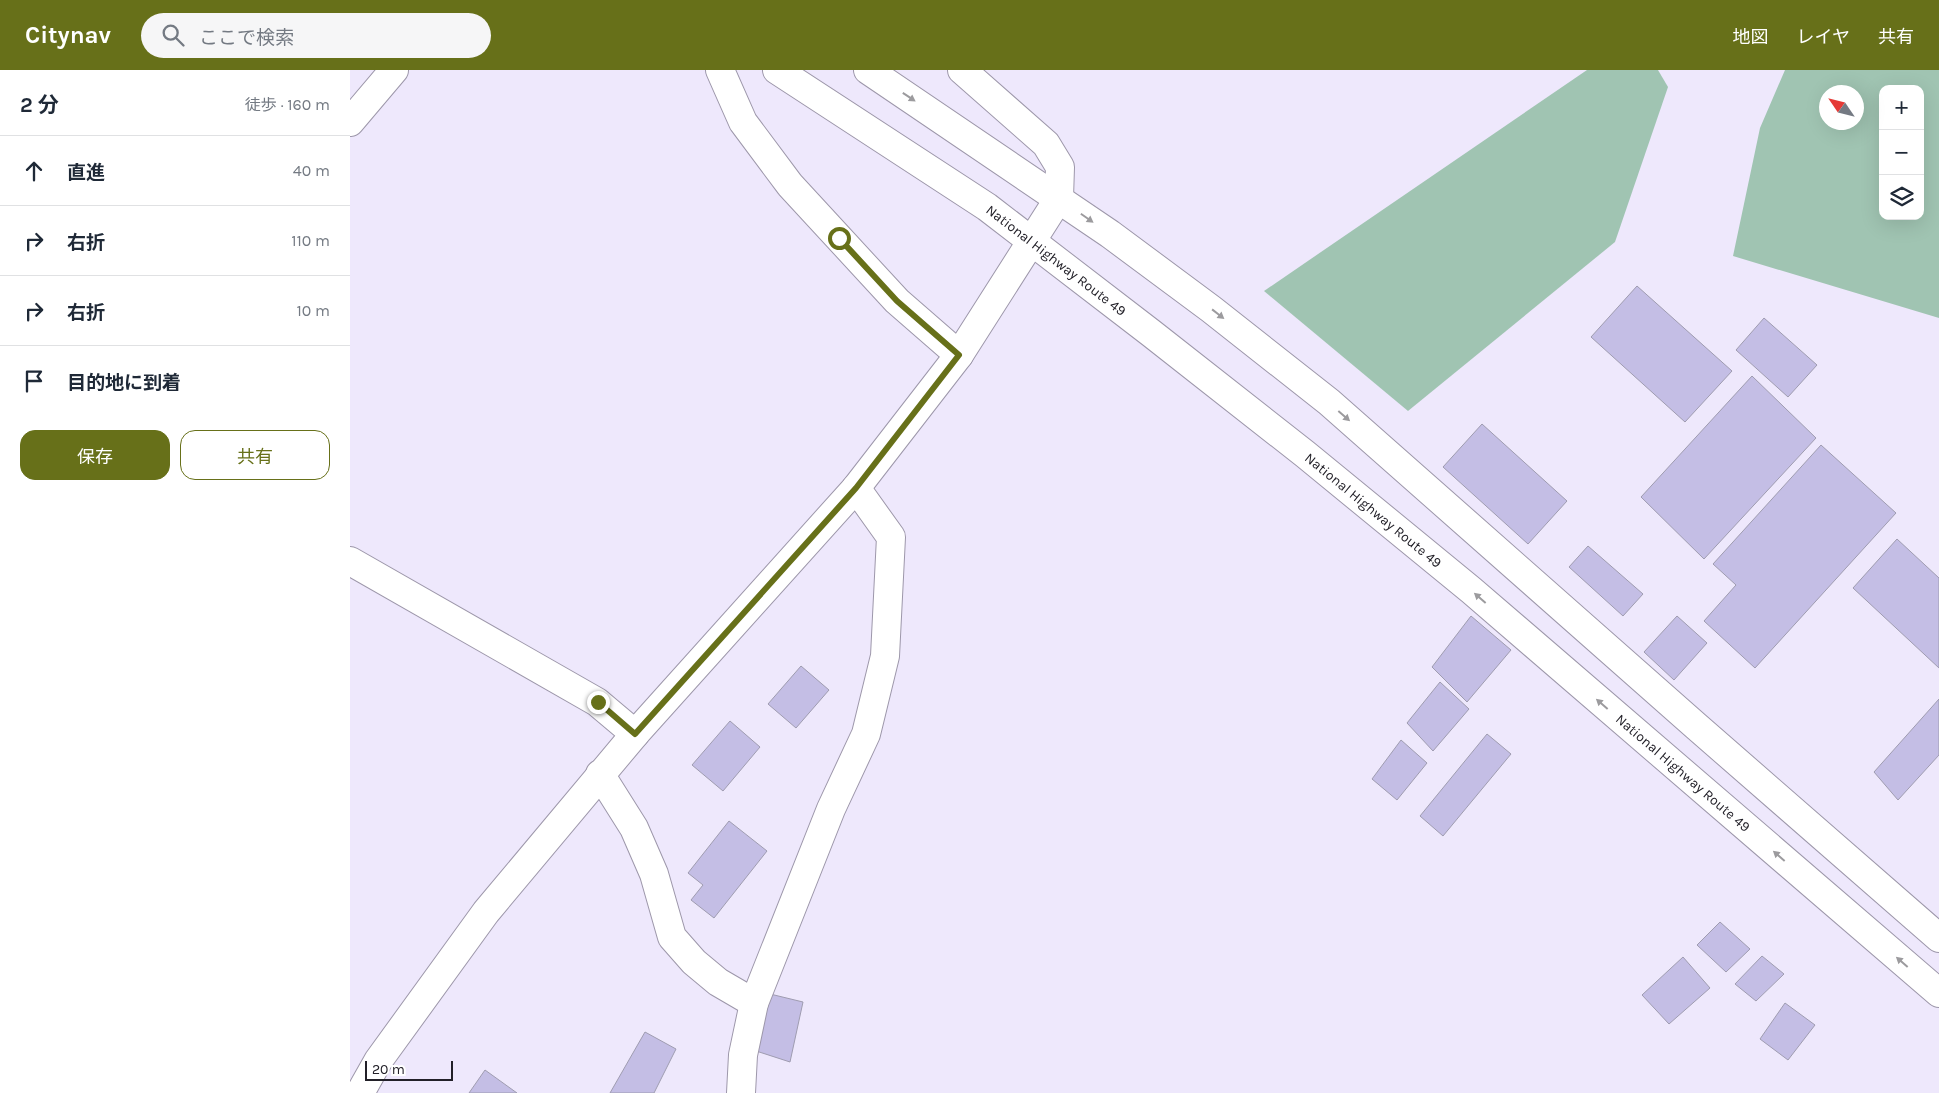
<!DOCTYPE html>
<html lang="ja">
<head>
<meta charset="utf-8">
<style>
  :root { --surface:#fff; --page:#f6f6f7; --text:#1f2937; --muted:#747a83; --line:#e0e1e3; --accent:#677019 }
  body { margin:0; font-family:Karla,"Noto Sans JP",sans-serif; background:var(--page); color:var(--text) }
  .controls { position:absolute; right:15px; top:15px; display:grid; overflow:hidden; border-radius:10px; box-shadow:0 5px 20px #0002 }
  .controls button { width:45px; height:45px; display:grid; place-items:center; padding:0; border:0; border-bottom:1px solid var(--line); background:var(--surface); color:var(--text); font:25px sans-serif }
  .compass { position:absolute; left:1469px; top:15px; width:45px; height:45px; border-radius:50%; background:var(--surface); box-shadow:0 5px 20px #0002; rotate:305deg }
  .scale { position:absolute; left:15px; bottom:12px; width:88px; box-sizing:border-box; padding-left:5px; border:2px solid #222028; border-top:0; font-size:14px; line-height:18px; white-space:nowrap; color:#222028; -webkit-text-stroke:4px #fff; paint-order:stroke }
  .stop { position:absolute; width:15px; height:15px; margin:-11px; border:4px solid #677019; border-radius:50%; background:#fff }
  .stop.end { background:#677019; border-color:#fff; box-shadow:0 1px 5px #0008 }
  .list { margin:0; padding:0; list-style:none }
  h2 { display:flex; justify-content:space-between; align-items:center; height:65px; margin:0; padding:0 20px; font-size:21px }
  h2 small { font-size:16px; font-weight:400; color:var(--muted) }
  .list li { display:grid; grid-template-columns:32px 1fr auto; gap:15px; align-items:center; box-sizing:border-box; height:70px; padding:0 20px; border-top:1px solid var(--line) }
  .list b { display:block; font-size:19px; white-space:nowrap }
  .list em { font-size:16px; font-style:normal; color:var(--muted) }
  .actions { display:flex; gap:10px; padding:15px 20px }
  .actions a { flex:1; padding:11px 0; border:1px solid var(--accent); border-radius:15px; text-align:center; font-size:18px; color:var(--accent) }
  .actions .main { background:var(--accent); color:#fff }
  .icon { flex:none; width:28px; height:28px; fill:none; stroke:currentColor; stroke-width:2; stroke-linecap:round; stroke-linejoin:round }
  .map { position:relative; flex:none; width:1589px; height:1023px; overflow:hidden }
  header { display:flex; align-items:center; gap:30px; box-sizing:border-box; height:70px; padding:0 25px; background:var(--accent); color:#fff }
  header strong { font-size:24px }
  nav { display:flex; gap:28px; margin-inline-start:auto; font-size:18px }
  .search { width:350px; height:45px; background:var(--page); display:flex; align-items:center; gap:12px; box-sizing:border-box; padding:0 18px; border-radius:28px; color:var(--muted); font-size:19px }
  main { display:flex }
  aside { flex:1; background:var(--surface) }
  .map>svg:first-child { display:block }
</style>
</head>
<body>
<header>
<strong>Citynav</strong>
<div class="search"><svg class="icon" aria-label="search" viewBox="0 0 24 24"><circle cx="10" cy="10" r="6"/><path d="M15 15l6 6"/></svg>ここで検索</div>
<nav><a>地図</a><a>レイヤ</a><a>共有</a></nav>
</header>
<main>
<aside>
<h2>2 分<small>徒歩 · 160 m</small></h2>
<ul class="list">
<li><svg class="icon" aria-label="ahead" viewBox="0 0 24 24"><path d="M12 20V5M6 11l6-6 6 6"/></svg><div><b>直進</b></div><em>40 m</em></li>
<li><svg class="icon" aria-label="right" viewBox="0 0 24 24"><path d="M7 20v-9h11M14 6l5 5-5 5"/></svg><div><b>右折</b></div><em>110 m</em></li>
<li><svg class="icon" aria-label="right" viewBox="0 0 24 24"><path d="M7 20v-9h11M14 6l5 5-5 5"/></svg><div><b>右折</b></div><em>10 m</em></li>
<li><svg class="icon" aria-label="arrive" viewBox="0 0 24 24"><path d="M6 21V4h12l-3 4 3 4H6"/></svg><div><b>目的地に到着</b></div></li>
</ul>
<div class="actions"><a class="main">保存</a><a>共有</a></div>
</aside>
<div class="map">
<svg width="1589" height="1023" viewBox="0 0 1589 1023">
  <rect width="100%" height="100%" fill="#eee8fc"/>
  <g fill="#a0c4b2" fill-rule="evenodd">
    <polygon points="1237,0 1308,0 1318,17 1265,172 1058,341 914,221"/>
    <path d="M1435,0H1589V248L1383,186L1410,58ZM1533,19H1570V146H1533ZM1476,22H1506V52H1476Z"/>
  </g>
  <g fill="#c4bee5" stroke="#9f9cb0">
    <polygon points="1287,216 1382,301 1335,352 1241,267"/>
    <polygon points="1414,248 1467,295 1438,327 1386,280"/>
    <polygon points="1402,306 1466,368 1354,489 1291,427"/>
    <polygon points="1132,354 1217,431 1178,474 1093,397"/>
    <polygon points="1471,375 1546,443 1405,598 1354,551 1386,515 1363,494"/>
    <polygon points="1547,469 1589,508 1589,598 1503,518"/>
    <polygon points="1238,476 1293,524 1273,546 1219,497"/>
    <polygon points="1121,546 1161,580 1117,632 1082,597"/>
    <polygon points="1327,546 1357,573 1324,610 1294,582"/>
    <polygon points="451,596 479,620 446,658 418,634"/>
    <polygon points="1090,612 1119,639 1083,681 1057,653"/>
    <polygon points="1589,629 1589,685 1548,730 1524,702"/>
    <polygon points="380,651 410,677 373,721 342,695"/>
    <polygon points="1137,664 1161,684 1093,766 1070,746"/>
    <polygon points="1051,670 1077,693 1047,730 1022,709"/>
    <polygon points="379,751 417,781 364,848 341,830 353,815 338,803"/>
    <polygon points="1370,852 1400,879 1376,902 1347,875"/>
    <polygon points="1412,886 1434,904 1406,931 1385,914"/>
    <polygon points="1333,887 1360,918 1319,954 1292,925"/>
    <polygon points="416,923 453,932 440,992 400,979"/>
    <polygon points="1435,933 1465,955 1438,990 1410,969"/>
    <polygon points="295,962 326,979 304,1023 260,1023"/>
    <polygon points="135,1000 167,1023 119,1023"/>
  </g>
  <g fill="none" stroke-linecap="round" stroke-linejoin="round">
    <g stroke="#9d97aa" stroke-width="30">
      <g id="minor">
        <polyline points="370,0 393,52 440,115 547,231 609,285"/>
        <polyline points="0,52 44,0"/>
        <polyline points="0,491 247,632 285,664"/>
        <polyline points="250,704 284,758 304,804 322,867 344,892 368,912 404,933"/>
        <polyline points="10,1023 28,991 136,842 285,664 506,418 609,285 709,128 710,97 696,74 612,0"/>
        <polyline points="391,1023 393,985 404,933 481,739 516,664 535,586 541,467 506,418"/>
      </g>
    </g>
    <g stroke="#9d97aa" stroke-width="30">
      <g id="highway">
        <path id="s1" d="M427,0L637,137L801,263L955,384L1121,520L1589,923"/>
        <polyline points="518,0 760,164 861,239 979,332 1346,656 1589,868"/>
      </g>
    </g>
    <use href="#minor" stroke="#fff" stroke-width="28"/>
    <use href="#highway" stroke="#fff" stroke-width="28"/>
  </g>
  <defs><path id="oneway-solid" d="M-6-.8H1V-3.2L6.5 0L1 3.2V.8H-6Z" transform="scale(1.25)"/></defs>
  <g fill="#9c9b9e">
    <use href="#oneway-solid" transform="translate(559 27) rotate(34)"/>
    <use href="#oneway-solid" transform="translate(737 148) rotate(35)"/>
    <use href="#oneway-solid" transform="translate(868 244) rotate(38)"/>
    <use href="#oneway-solid" transform="translate(994 346) rotate(41)"/>
    <use href="#oneway-solid" transform="translate(1130 528) rotate(-139)"/>
    <use href="#oneway-solid" transform="translate(1252 634) rotate(-139)"/>
    <use href="#oneway-solid" transform="translate(1429 786) rotate(-139)"/>
    <use href="#oneway-solid" transform="translate(1552 892) rotate(-139)"/>
  </g>
  <g fill="none" stroke-linecap="round" stroke-linejoin="round">
    <polyline stroke="#677019" stroke-width="6" points="248,632 285,664 506,418 609,285 547,231 489,168"/>
  </g>
  <g text-anchor="middle" stroke-width="5" stroke-linejoin="round" paint-order="stroke">
    <g font-size="14" fill="#222028" stroke="#fff">
      <text dy="5" stroke="none"><textPath href="#s1" startOffset="338">National Highway Route 49</textPath></text>
      <text dy="5" stroke="none"><textPath href="#s1" startOffset="742">National Highway Route 49</textPath></text>
      <text dy="5" stroke="none"><textPath href="#s1" startOffset="1148">National Highway Route 49</textPath></text>
    </g>
  </g>
</svg>
<div class="controls">
<button>+</button>
<button>−</button>
<button><svg class="icon" aria-label="layers" viewBox="0 0 24 24"><path d="M12 4l9 5-9 5-9-5zM3 14l9 5 9-5"/></svg></button>
</div>
<svg class="compass" viewBox="-18 -18 36 36"><path d="M0-13l5 13h-10z" fill="#e53935"/><path d="M0 13l5-13h-10z" fill="#747a83"/></svg>
<div class="scale">20 m</div>
<div class="stop" style="left:489px;top:168px"></div>
<div class="stop end" style="left:248px;top:632px"></div>
</div>
</main>
</body>
</html>
